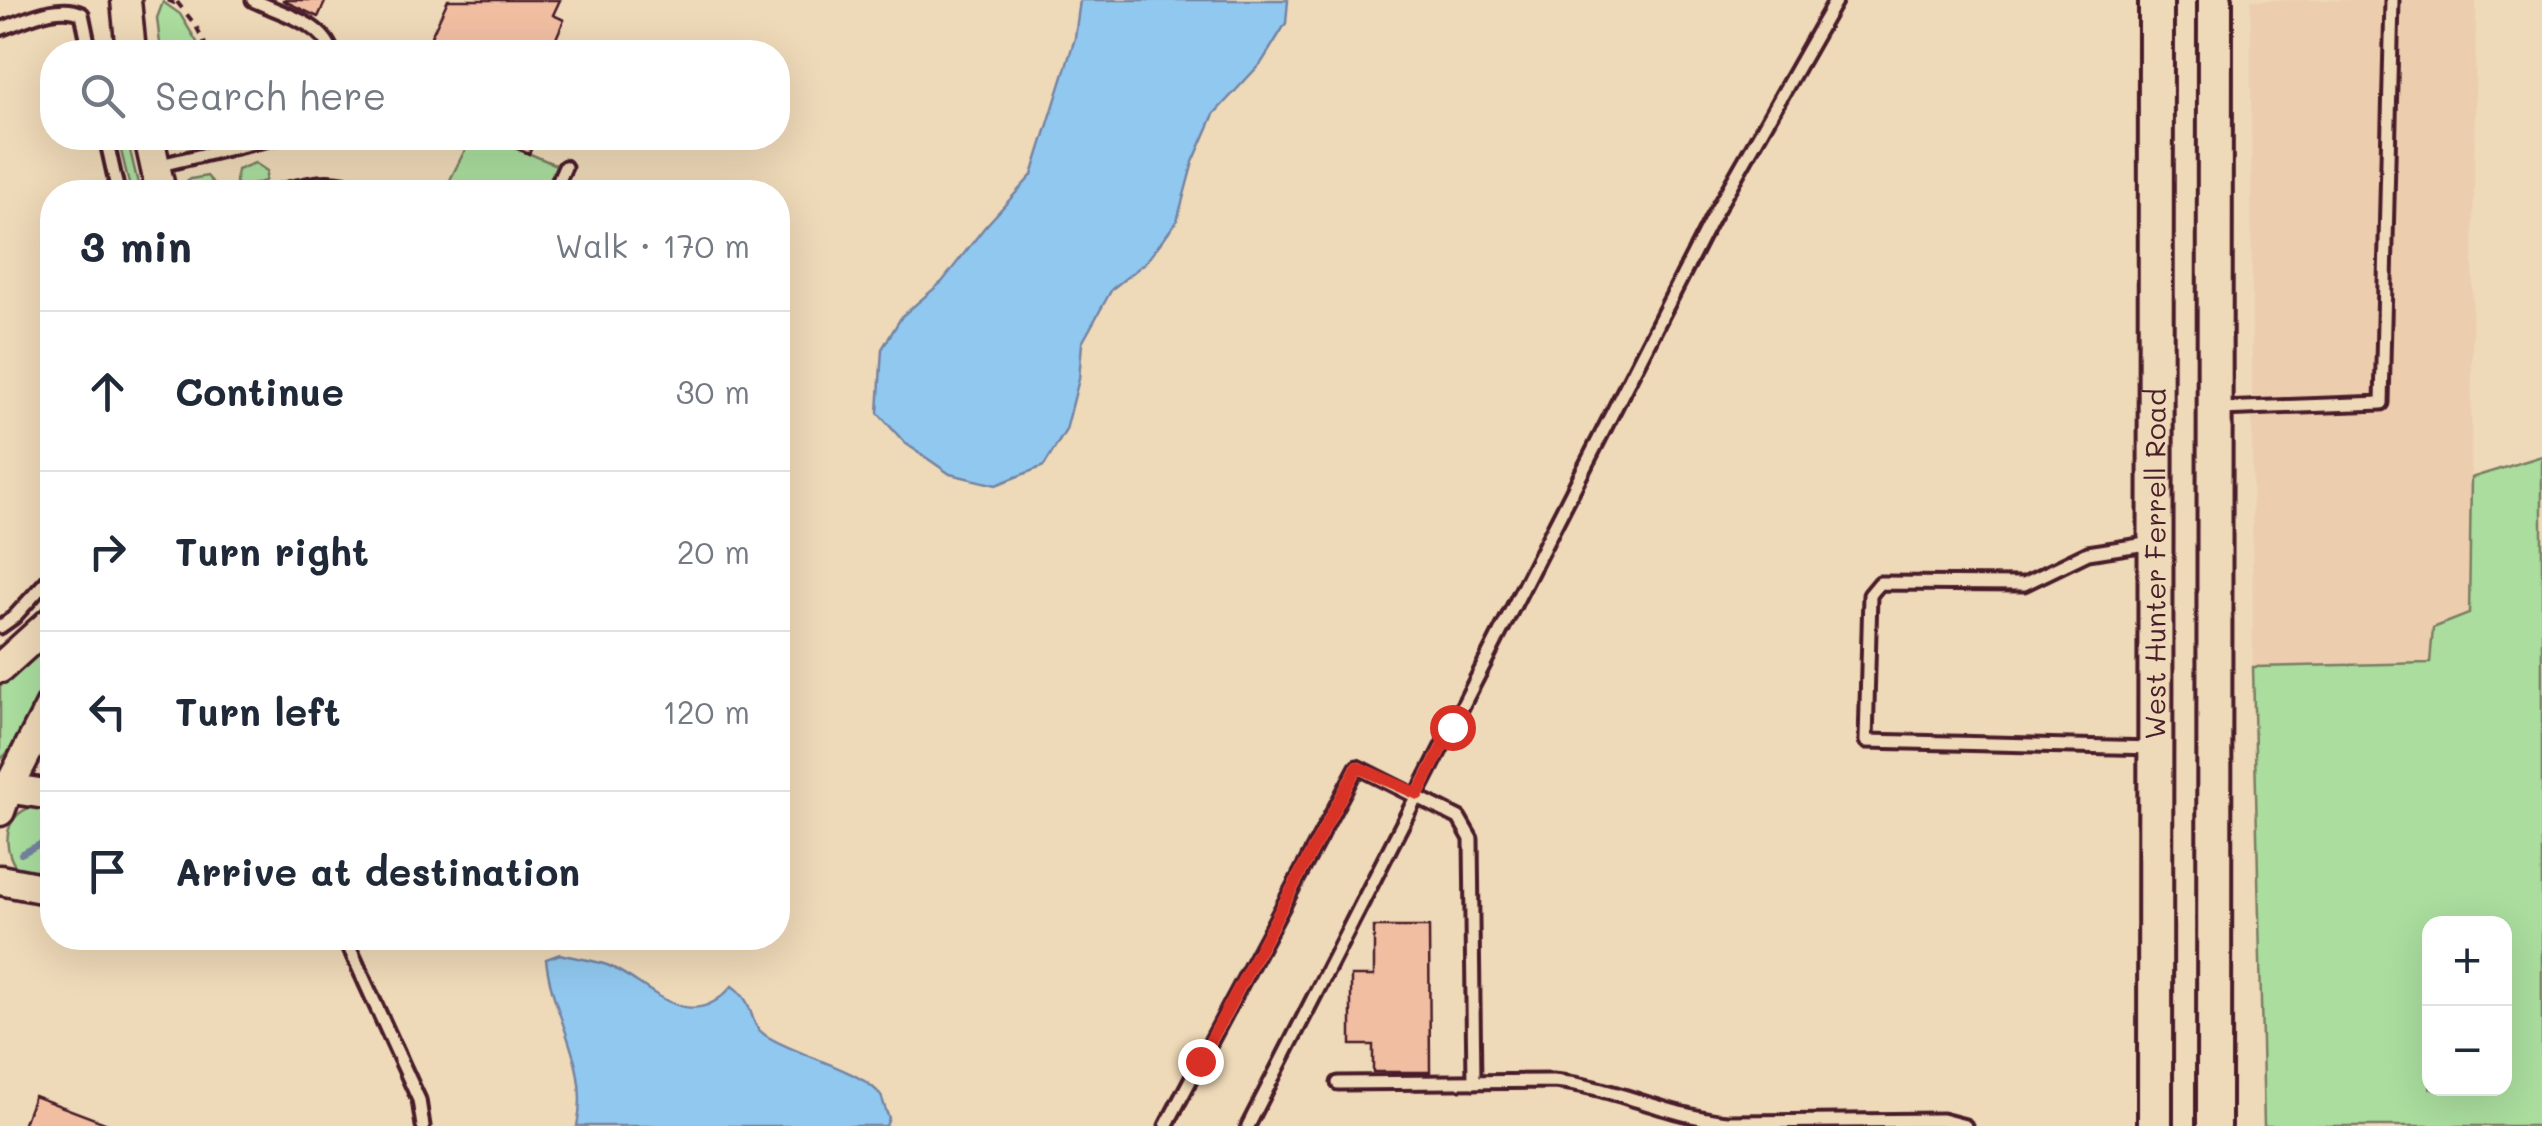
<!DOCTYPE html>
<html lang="en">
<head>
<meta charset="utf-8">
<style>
  :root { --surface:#fff; --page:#f2f2f3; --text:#1f2937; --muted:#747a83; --line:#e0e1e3 }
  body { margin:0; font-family:Mali,sans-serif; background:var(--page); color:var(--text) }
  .controls { position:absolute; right:30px; bottom:30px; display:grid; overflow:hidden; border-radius:20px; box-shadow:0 10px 40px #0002 }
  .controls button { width:90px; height:90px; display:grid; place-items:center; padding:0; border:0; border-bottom:2px solid var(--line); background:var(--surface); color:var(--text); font:50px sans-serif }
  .stop { position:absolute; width:30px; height:30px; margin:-22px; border:8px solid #d93025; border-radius:50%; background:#fff }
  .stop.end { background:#d93025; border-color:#fff; box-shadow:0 2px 10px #0008 }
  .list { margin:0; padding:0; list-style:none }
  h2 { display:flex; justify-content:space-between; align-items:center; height:130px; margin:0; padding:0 40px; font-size:42px }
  h2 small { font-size:32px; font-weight:400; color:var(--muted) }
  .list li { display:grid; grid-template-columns:65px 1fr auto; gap:30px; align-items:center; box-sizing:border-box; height:160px; padding:0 40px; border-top:2px solid var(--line) }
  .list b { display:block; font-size:38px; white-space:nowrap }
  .list em { font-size:32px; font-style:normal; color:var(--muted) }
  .icon { flex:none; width:55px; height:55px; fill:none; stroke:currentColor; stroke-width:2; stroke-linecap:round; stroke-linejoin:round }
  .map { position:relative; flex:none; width:2542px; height:1126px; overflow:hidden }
  .search { position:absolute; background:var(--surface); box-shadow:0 10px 40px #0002; left:40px; top:40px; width:750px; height:110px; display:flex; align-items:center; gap:25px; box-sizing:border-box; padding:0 35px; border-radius:40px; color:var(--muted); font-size:38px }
  .panel { position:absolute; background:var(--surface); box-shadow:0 10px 40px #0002; left:40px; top:180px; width:750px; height:770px; border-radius:40px }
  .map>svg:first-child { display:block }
</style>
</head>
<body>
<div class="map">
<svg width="2542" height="1126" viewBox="0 0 2542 1126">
  <rect width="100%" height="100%" fill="#eed9b8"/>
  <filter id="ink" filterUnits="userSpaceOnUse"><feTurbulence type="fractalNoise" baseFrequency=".01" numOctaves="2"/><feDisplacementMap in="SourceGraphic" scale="20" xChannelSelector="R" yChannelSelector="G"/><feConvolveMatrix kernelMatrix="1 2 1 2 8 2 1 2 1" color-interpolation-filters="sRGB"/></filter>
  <g filter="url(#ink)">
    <polygon fill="#eccdae" points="2251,0 2476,0 2469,615 2430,663 2253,667"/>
    <g fill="#aadd9e" stroke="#7a7e64" stroke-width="2.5" fill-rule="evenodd">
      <polygon points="163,2 180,14 203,52 161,52 157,18"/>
      <polygon points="118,138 127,138 140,192 131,192"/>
      <polygon points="471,138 493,138 556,165 550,180 536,192 517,192 499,186 495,192 444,192"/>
      <polygon points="255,163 267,171 265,181 244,187 236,183 237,170"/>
      <polygon points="207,176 214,184 214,192 181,192 182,185 191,179"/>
      <path d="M2542,456V1126H2264L2253,667L2430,663L2433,628L2469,614L2471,478ZM2430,924H2504V1088H2430Z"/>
      <polygon points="52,636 52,679 20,740 0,760 0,682"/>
      <path d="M38,806L52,807V880L18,870C0,847 4,810 38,806Z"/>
    </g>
    <g fill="#91c8ef" stroke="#7584a1" stroke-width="2.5">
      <polygon points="1080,0 1288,0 1286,23 1262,62 1214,114 1193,162 1177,221 1146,262 1112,289 1082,343 1079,379 1066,430 1044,466 996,485 950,474 905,443 878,413 882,349 902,316 942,282 984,228 1032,175 1075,38"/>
      <path d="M560,954C575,958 592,960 607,965C650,983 688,1038 732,986C758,1005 746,1022 765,1035C792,1054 866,1071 881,1096C884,1103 886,1112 889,1118L886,1126H577C591,1065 552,1017 546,959Z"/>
    </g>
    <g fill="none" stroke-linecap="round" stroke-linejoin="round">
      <polyline stroke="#7584a1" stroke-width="6" points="21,854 42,843 52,843"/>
    </g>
    <g fill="#f1bea2" stroke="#4a1f2b" stroke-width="2.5">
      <polygon points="282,0 326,0 318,17"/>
      <polygon points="448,0 560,0 553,15 564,20 555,41 578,52 424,52"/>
      <polygon points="492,138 536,138 529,154"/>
      <polygon points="1374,927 1429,927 1430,1072 1373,1072 1373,1045 1351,1045 1351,976 1374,976"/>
      <polygon points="34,1096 108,1124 108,1126 23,1126"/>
    </g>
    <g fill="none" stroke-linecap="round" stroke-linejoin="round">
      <g stroke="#4a1f2b" stroke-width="19">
        <g id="service">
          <path d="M253,0C280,13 322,22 332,52"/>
          <path d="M0,29C24,21 58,2 82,14L90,52"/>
          <polyline points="106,138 118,192"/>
          <polyline points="156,166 274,138"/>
          <path d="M275,192C313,183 333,176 369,192"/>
          <polyline points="554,192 565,167"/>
          <polyline points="2220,409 2382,403 2392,0"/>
          <polyline points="2153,543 2088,553 2024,584 1880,583 1870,595 1866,741 2154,748"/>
          <polyline points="0,627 14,617 52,575"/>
          <polyline points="345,938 419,1100 423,1126"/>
          <path d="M1338,1083L1553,1081C1612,1086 1667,1116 1727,1122L1942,1120L1965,1126"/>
          <polyline points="1166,1126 1357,767 1459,818 1471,839 1474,1082"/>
          <polyline points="1248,1126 1712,218 1836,0"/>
        </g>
      </g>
      <g stroke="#4a1f2b" stroke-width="35">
        <g id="tertiary">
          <polyline points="126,0 131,52"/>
          <polyline points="149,138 161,192"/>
          <polyline points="0,668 52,621"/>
          <polyline points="0,787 52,795"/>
          <polyline points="0,811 8,789 52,703"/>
          <polyline points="0,880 52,890"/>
        </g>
      </g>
      <g stroke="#4a1f2b" stroke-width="40">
        <g id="secondary">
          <path id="s1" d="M2155,1126L2156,0"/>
          <polyline points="2214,1126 2215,0"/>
        </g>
      </g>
      <g stroke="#4a1f2b" stroke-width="4" stroke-dasharray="8 8" stroke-linecap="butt">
        <polyline points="167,0 174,3 179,0"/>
        <polyline points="177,2 196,26 209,52"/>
      </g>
      <use href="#service" stroke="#eed9b8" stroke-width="11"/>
      <use href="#tertiary" stroke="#eed9b8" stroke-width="28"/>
      <use href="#secondary" stroke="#eed9b8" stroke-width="32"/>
    </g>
  </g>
  <g fill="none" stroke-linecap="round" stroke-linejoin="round" filter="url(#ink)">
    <polyline stroke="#d93025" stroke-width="12" points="1200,1061 1357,767 1418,794 1452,727"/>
  </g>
  <g text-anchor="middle" stroke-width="8" stroke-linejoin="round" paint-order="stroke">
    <g font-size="28" fill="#4a1f2b" stroke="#eed9b8">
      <text dy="10" stroke="none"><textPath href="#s1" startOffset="562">West Hunter Ferrell Road</textPath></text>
    </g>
  </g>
</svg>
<div class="controls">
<button>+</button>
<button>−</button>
</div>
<div class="stop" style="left:1452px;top:727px"></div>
<div class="stop end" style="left:1200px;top:1061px"></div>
<div class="search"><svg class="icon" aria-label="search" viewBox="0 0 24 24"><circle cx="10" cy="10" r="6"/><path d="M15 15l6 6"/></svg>Search here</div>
<section class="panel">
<h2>3 min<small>Walk · 170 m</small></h2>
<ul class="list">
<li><svg class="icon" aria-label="ahead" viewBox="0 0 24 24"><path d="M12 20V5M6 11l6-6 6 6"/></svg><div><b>Continue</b></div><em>30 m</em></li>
<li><svg class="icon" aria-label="right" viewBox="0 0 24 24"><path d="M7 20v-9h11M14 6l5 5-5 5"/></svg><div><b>Turn right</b></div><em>20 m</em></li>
<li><svg class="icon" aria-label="left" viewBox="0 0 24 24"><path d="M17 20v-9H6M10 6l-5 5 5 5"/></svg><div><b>Turn left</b></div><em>120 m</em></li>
<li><svg class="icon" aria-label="arrive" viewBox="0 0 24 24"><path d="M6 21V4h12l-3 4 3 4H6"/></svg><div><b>Arrive at destination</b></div></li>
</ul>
</section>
</div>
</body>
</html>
